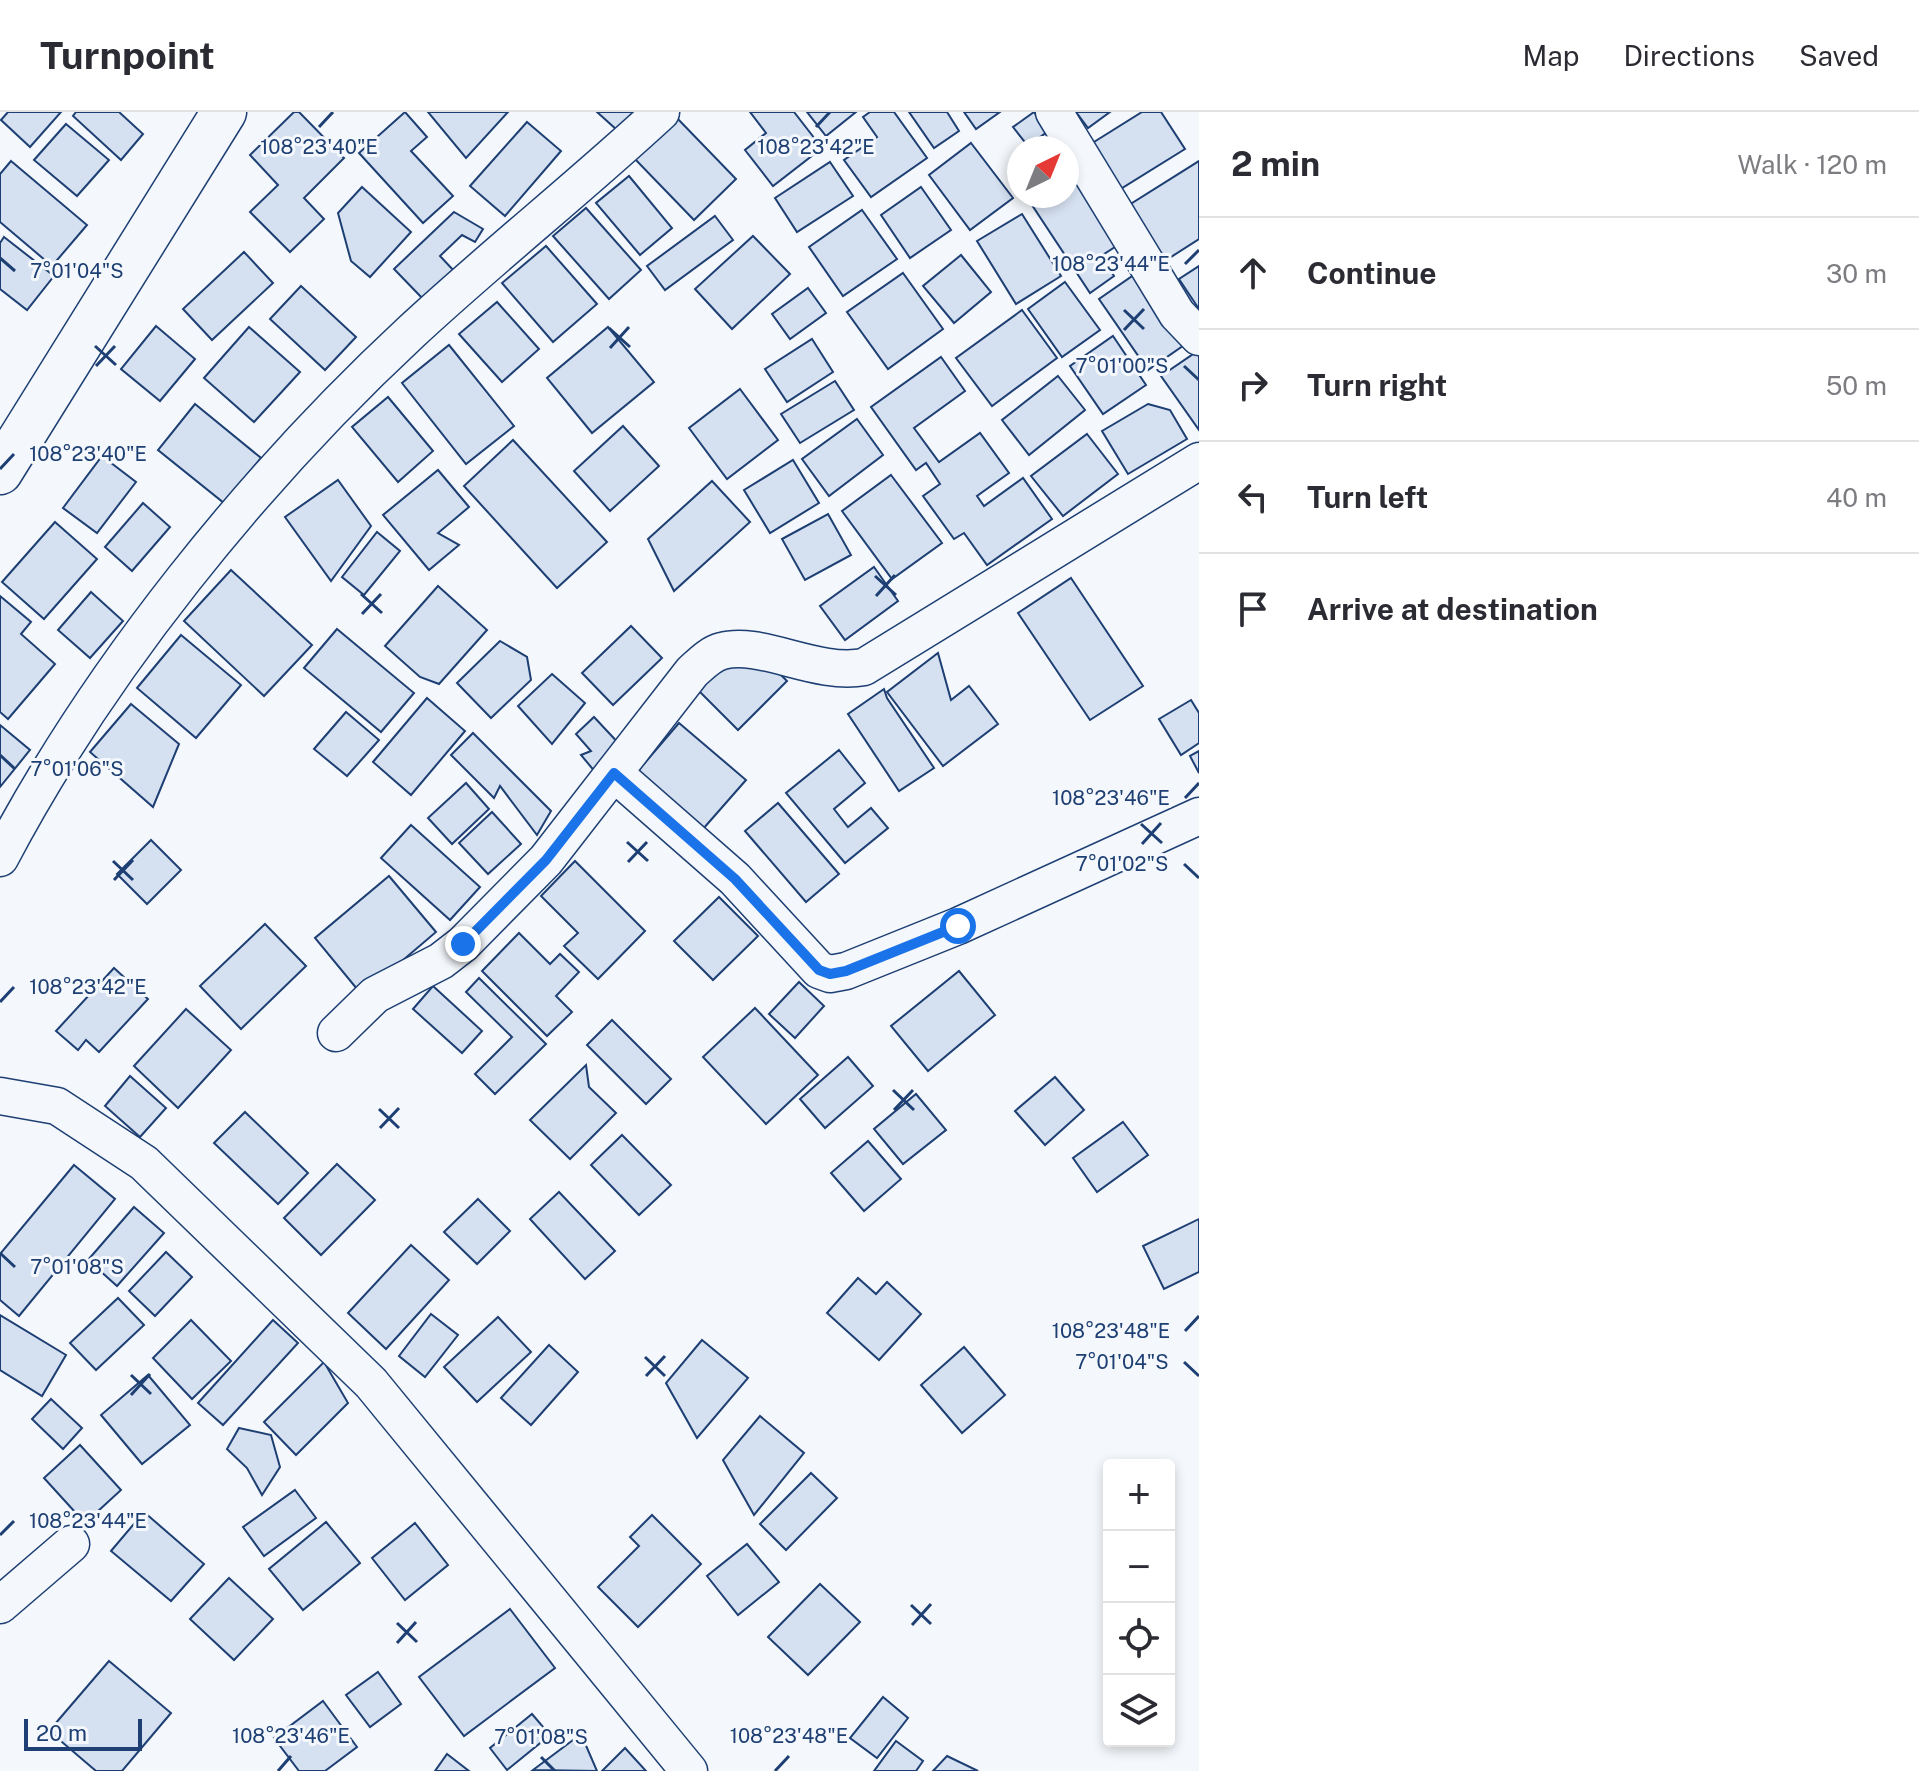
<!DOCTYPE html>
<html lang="en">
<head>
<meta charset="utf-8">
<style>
  :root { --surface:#fff; --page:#f7f7f7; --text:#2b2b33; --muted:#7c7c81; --line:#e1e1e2 }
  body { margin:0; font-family:"Public Sans",sans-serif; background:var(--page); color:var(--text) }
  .controls { position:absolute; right:24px; bottom:24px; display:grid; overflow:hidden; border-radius:8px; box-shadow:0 4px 12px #0003 }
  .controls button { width:72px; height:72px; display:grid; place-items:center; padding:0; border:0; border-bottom:2px solid var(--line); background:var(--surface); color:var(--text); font:40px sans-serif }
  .compass { position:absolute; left:1007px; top:24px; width:72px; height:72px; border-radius:50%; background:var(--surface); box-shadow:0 4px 12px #0003; rotate:43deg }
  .scale { position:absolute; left:24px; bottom:20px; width:118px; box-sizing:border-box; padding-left:8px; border:4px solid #1d3f73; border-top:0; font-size:22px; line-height:28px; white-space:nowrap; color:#1d3f73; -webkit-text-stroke:6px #f4f7fb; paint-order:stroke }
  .stop { position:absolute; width:24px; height:24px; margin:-18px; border:6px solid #1a73e8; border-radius:50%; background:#fff }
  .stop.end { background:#1a73e8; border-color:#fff; box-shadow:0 2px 8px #0008 }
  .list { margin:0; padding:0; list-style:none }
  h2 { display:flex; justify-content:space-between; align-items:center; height:104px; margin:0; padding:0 32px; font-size:34px }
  h2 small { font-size:26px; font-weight:400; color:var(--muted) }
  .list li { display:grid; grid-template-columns:52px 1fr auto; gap:24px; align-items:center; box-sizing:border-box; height:112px; padding:0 32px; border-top:2px solid var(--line) }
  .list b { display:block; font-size:30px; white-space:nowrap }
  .list em { font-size:26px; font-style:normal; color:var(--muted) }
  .icon { flex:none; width:44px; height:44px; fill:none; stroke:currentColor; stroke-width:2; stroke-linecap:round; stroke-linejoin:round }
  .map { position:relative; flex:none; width:1199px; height:1659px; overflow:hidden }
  header { display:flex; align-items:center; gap:48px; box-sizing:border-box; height:112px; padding:0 40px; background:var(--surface); border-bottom:2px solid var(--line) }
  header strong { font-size:38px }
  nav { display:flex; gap:44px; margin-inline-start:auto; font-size:28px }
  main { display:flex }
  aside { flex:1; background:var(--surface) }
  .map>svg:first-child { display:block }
</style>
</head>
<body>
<header>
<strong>Turnpoint</strong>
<nav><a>Map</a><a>Directions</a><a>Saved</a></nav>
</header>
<main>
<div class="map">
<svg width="1199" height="1659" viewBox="0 0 1199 1659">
  <rect width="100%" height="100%" fill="#f4f7fb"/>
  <g fill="#d5e0f0" stroke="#1d3f73" stroke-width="2">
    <polygon points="8,0 61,0 30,35 1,8"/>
    <polygon points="76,0 119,0 143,22 121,48 73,4"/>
    <polygon points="294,0 299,0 344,46 304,86 324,107 290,140 250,100 278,73 250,43"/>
    <polygon points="405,0 427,25 411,39 453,84 423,111 359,41"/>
    <polygon points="428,0 508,0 466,46"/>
    <polygon points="597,0 634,0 617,18"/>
    <polygon points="750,0 794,0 822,36 773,74 745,38 766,21"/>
    <polygon points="807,0 856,0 826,24"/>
    <polygon points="870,0 894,0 927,46 871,85 844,48 877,25 863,5"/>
    <polygon points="909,0 947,0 959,19 934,36"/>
    <polygon points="964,0 1000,0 976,17"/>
    <polygon points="1034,0 1047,20 1028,34 1013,15"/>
    <polygon points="1076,0 1110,0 1088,16"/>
    <polygon points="1142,0 1161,0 1185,37 1114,81 1086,35"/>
    <polygon points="675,4 736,67 694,108 633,45"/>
    <polygon points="527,10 561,39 505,104 470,74"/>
    <polygon points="66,12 109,48 77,84 34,48"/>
    <polygon points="971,31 1013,86 970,118 929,63"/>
    <polygon points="11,49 87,113 52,154 0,110 0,62"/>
    <polygon points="1199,49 1199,127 1157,154 1121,98"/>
    <polygon points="830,50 853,84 797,120 775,86"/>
    <polygon points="1072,63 1118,133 1101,144 1114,164 1090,181 1030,90 1040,84 1067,84 1067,66"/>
    <polygon points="629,64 672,116 640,143 596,91"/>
    <polygon points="362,75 411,120 370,165 351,149 338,101"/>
    <polygon points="921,75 951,118 910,146 881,103"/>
    <polygon points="586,96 641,158 609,187 553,124"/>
    <polygon points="862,98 897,147 843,184 809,135"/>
    <polygon points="454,100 483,117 475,130 462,123 440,144 455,160 425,189 394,157"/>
    <polygon points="1022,102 1061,164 1016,192 977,129"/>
    <polygon points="715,104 733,128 665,178 647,154"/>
    <polygon points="753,124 790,162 732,217 695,177"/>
    <polygon points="4,125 54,164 27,198 0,177 0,131"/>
    <polygon points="546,134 597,192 553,230 502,171"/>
    <polygon points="244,140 273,171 212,228 183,197"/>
    <polygon points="961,143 991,180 954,211 923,174"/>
    <polygon points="1199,154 1199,197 1179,167"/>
    <polygon points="1141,158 1190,229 1148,258 1099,187"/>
    <polygon points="903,161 943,217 888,257 847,200"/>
    <polygon points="1065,170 1100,218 1062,245 1028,197"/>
    <polygon points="301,174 356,225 325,258 270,207"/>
    <polygon points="808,176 826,201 790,227 772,202"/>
    <polygon points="497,190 539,237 502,270 459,222"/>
    <polygon points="1022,198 1057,246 992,294 956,246"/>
    <polygon points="156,214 195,247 160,289 121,257"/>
    <polygon points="249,215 300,260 254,310 204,266"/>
    <polygon points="608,215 654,270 592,321 547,266"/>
    <polygon points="1113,224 1146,273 1103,302 1070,254"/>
    <polygon points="812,227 833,260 787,290 765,257"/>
    <polygon points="449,233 514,314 466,352 402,271"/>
    <polygon points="1199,238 1199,318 1161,264"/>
    <polygon points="941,245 965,279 914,316 939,350 980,321 1009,361 977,384 984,394 1023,366 1052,407 987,453 964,421 954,427 923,384 940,372 926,351 916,358 871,295"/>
    <polygon points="1058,264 1085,298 1029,343 1002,308"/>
    <polygon points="835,269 854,298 800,331 781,302"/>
    <polygon points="740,277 778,328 727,367 689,316"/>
    <polygon points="388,285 433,339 398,370 352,315"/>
    <polygon points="195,292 261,346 224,391 158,338"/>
    <polygon points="1148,292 1170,298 1187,327 1128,362 1102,319"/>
    <polygon points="857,307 883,343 829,384 802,347"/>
    <polygon points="623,314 659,354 610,399 574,359"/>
    <polygon points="1087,322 1118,362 1063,404 1031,364"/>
    <polygon points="513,328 607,430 557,476 464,374"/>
    <polygon points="102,344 136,370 97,421 63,396"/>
    <polygon points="793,348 819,391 770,421 744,378"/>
    <polygon points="438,358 469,395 438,421 459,433 429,458 383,403"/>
    <polygon points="891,363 942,431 892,467 842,399"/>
    <polygon points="338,368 371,414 331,469 285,405"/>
    <polygon points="712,369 750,410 674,479 648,427"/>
    <polygon points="143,391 170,415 132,459 105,435"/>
    <polygon points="828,402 851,443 805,468 782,427"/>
    <polygon points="55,410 97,447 44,507 2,470"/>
    <polygon points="377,420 400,439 364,483 342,465"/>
    <polygon points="874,455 898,489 845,528 820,494"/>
    <polygon points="231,458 312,533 264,584 184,509"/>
    <polygon points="1071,466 1143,574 1090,608 1018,501"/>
    <polygon points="438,474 487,518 439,572 420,565 385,534"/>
    <polygon points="91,480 123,509 90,546 58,518"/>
    <polygon points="0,484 31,510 21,522 55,552 8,607 0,600"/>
    <polygon points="631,514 662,546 613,593 582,561"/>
    <polygon points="337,517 414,581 381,620 304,556"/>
    <polygon points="181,523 241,573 196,626 137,576"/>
    <polygon points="500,529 527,545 531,568 491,606 457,571"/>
    <polygon points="938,541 951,588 969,574 998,612 943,654 887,580"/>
    <polygon points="723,547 771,553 787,569 738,618 695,575"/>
    <polygon points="552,562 585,591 552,632 518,594"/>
    <polygon points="884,577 887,586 934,656 899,679 848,602"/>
    <polygon points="427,586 465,619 411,683 373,650"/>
    <polygon points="1191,588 1199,601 1199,631 1181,643 1159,607"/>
    <polygon points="131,592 179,632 153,695 90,640"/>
    <polygon points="346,600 379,628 347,664 314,637"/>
    <polygon points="594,605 623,636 596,661 581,643 591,639 576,622"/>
    <polygon points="679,611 746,668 703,717 637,660"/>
    <polygon points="0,613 30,638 0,675"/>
    <polygon points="473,621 551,699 537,723 500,674 494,686 451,643"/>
    <polygon points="839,638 865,671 834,697 848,715 871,696 888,716 845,751 786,681"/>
    <polygon points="1199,639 1199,661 1190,644"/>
    <polygon points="466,671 489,697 452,732 428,706"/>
    <polygon points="778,691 839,762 806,790 745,719"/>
    <polygon points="492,700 521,732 488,762 459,731"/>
    <polygon points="411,713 480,775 450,808 381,746"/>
    <polygon points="151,728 181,758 147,792 117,762"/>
    <polygon points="575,749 645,819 598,867 564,834 578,821 541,784"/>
    <polygon points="389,764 436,820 362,883 315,826"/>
    <polygon points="719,785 758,824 713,868 674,829"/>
    <polygon points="265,812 306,854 241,917 200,874"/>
    <polygon points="519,821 550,852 560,842 579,860 556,884 572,900 547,924 482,859"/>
    <polygon points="114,856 148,887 99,940 86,928 78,938 56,919"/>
    <polygon points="959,859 995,903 928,959 891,914"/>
    <polygon points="479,866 546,932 495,982 475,962 512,925 466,880"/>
    <polygon points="799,870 824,894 795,926 769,902"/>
    <polygon points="433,874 482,919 462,941 413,897"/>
    <polygon points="755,896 818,963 766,1012 703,945"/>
    <polygon points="186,897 231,938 178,996 134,954"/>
    <polygon points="612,908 671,967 646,992 587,933"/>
    <polygon points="848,945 873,974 825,1016 800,987"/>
    <polygon points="586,953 589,975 616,1001 570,1047 530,1008"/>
    <polygon points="130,964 166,996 140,1025 105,994"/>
    <polygon points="1055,965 1084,998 1045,1033 1015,999"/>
    <polygon points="916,982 946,1018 903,1052 874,1017"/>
    <polygon points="245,1000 308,1061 278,1092 214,1031"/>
    <polygon points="1123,1010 1148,1043 1097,1080 1073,1046"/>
    <polygon points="622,1023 671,1073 639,1103 591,1053"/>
    <polygon points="868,1029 901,1067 864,1099 831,1061"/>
    <polygon points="337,1052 375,1088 321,1143 284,1106"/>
    <polygon points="74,1053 115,1087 19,1204 0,1188 0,1142"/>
    <polygon points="559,1080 615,1139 585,1167 530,1107"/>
    <polygon points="478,1087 510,1119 477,1152 444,1120"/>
    <polygon points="134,1095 164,1121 117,1174 88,1148"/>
    <polygon points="1199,1107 1199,1160 1164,1177 1143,1134"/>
    <polygon points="411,1133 449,1168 386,1237 348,1201"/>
    <polygon points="166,1140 192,1165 155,1204 129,1179"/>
    <polygon points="858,1166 876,1182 887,1170 921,1202 879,1248 827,1201"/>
    <polygon points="118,1186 144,1213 96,1258 70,1231"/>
    <polygon points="431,1202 458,1223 425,1265 399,1244"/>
    <polygon points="0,1203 66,1243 42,1284 0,1258"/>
    <polygon points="498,1205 531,1240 477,1290 444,1255"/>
    <polygon points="191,1208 231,1249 192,1287 153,1246"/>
    <polygon points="273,1208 298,1231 223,1313 198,1291"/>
    <polygon points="702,1228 748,1266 697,1326 666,1271"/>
    <polygon points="549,1233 578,1260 531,1313 501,1286"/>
    <polygon points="964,1235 1005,1283 962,1321 921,1273"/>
    <polygon points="324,1250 348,1291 296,1343 264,1310"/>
    <polygon points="148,1263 190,1313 142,1352 101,1303"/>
    <polygon points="51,1287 82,1316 63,1337 32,1307"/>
    <polygon points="760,1304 804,1341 754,1403 723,1348"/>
    <polygon points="239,1316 271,1323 280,1355 262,1383 247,1356 227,1337"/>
    <polygon points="80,1333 121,1378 85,1411 44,1366"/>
    <polygon points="811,1361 837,1386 786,1438 760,1412"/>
    <polygon points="295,1378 316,1406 264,1444 243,1415"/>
    <polygon points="144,1400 204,1452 171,1489 111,1439"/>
    <polygon points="652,1403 701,1452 638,1515 598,1475 639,1434 630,1425"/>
    <polygon points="326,1410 360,1451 303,1498 269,1457"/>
    <polygon points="415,1411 448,1453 405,1488 372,1446"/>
    <polygon points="747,1432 779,1470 738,1503 707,1464"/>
    <polygon points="229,1466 273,1507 234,1548 190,1507"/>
    <polygon points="820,1472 860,1510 808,1563 768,1525"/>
    <polygon points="510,1497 555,1556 464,1624 419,1565"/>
    <polygon points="109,1549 171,1601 122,1659 96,1659 49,1619"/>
    <polygon points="378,1560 401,1592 370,1615 346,1583"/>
    <polygon points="883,1585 908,1606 877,1646 850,1626"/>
    <polygon points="323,1589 357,1635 325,1659 299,1659 274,1626"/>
    <polygon points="532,1602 550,1623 507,1658 490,1636"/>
    <polygon points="581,1622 597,1659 533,1658"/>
    <polygon points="896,1629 923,1649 916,1659 874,1659"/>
    <polygon points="625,1636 646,1659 602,1659"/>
    <polygon points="447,1642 469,1659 435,1659"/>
    <polygon points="947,1644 978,1659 933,1659"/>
  </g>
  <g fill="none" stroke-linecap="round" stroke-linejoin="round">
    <g stroke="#1d3f73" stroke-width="39">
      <g id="street">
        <polyline points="1054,0 1177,202 1199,225"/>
        <polyline points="614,661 735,767 819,858 830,862 846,859 958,814 1199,704"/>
        <path d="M0,746C100,556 254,366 411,220C493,144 580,75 661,0"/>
        <path d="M336,921L375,883L441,849L463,832L546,748L692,560C701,552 710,542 722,539C760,528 816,564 864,555L1199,349"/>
        <polyline points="0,984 57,994 144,1051 371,1271 689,1659"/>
        <polyline points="0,1493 71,1432"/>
      </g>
    </g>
    <g stroke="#1d3f73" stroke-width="47">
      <polyline id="highway" points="0,360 224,0"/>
    </g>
    <use href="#street" stroke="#f4f7fb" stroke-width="36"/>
    <use href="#highway" stroke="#f4f7fb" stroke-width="44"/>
  </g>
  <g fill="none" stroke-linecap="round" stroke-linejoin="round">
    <polyline stroke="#1a73e8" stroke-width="10" points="463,832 546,748 614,661 735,767 819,858 830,862 846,859 958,814"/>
  </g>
  <path fill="none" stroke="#1d3f73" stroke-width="3" d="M319,15L333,0M816,15L830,0M0,146L15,159M1185,152L1199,138M1124,198L1144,217M609,216L630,235M1124,218L1144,197M95,234L116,253M610,236L629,215M96,254L115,234M1184,254L1199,268M0,357L14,342M875,464L896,483M361,482L382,501M876,484L895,463M362,502L381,482M0,643L15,657M1185,686L1199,671M1141,712L1162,731M627,730L648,749M1142,732L1161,711M113,749L133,768M628,750L647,730M1184,752L1199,766M114,768L133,748M0,890L14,875M893,978L914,998M379,997L399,1016M894,998L913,978M380,1016L399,996M0,1141L15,1155M1185,1219L1199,1204M645,1245L665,1264M1184,1250L1199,1264M131,1263L151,1282M646,1264L665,1244M131,1283L150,1262M0,1423L14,1409M911,1493L931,1512M397,1511L417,1530M912,1513L931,1492M397,1531L416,1510M541,1645L555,1659M278,1659L291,1644M775,1659L789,1644"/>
  <g font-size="20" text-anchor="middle" fill="#1d3f73" stroke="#f4f7fb" stroke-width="6" stroke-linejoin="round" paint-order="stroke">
    <text x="319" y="42">108°23'40"E</text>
    <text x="816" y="42">108°23'42"E</text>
    <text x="1111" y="159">108°23'44"E</text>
    <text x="77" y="166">7°01'04"S</text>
    <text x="1122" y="261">7°01'00"S</text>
    <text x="88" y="349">108°23'40"E</text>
    <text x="77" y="664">7°01'06"S</text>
    <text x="1111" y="693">108°23'46"E</text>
    <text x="1122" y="759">7°01'02"S</text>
    <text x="88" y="882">108°23'42"E</text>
    <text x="77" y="1162">7°01'08"S</text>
    <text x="1111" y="1226">108°23'48"E</text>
    <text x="1122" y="1257">7°01'04"S</text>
    <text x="88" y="1416">108°23'44"E</text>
    <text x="291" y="1631">108°23'46"E</text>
    <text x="789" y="1631">108°23'48"E</text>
    <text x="541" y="1632">7°01'08"S</text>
  </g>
</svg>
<div class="controls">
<button>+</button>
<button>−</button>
<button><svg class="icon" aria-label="locate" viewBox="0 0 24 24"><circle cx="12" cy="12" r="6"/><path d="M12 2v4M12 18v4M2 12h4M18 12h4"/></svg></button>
<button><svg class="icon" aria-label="layers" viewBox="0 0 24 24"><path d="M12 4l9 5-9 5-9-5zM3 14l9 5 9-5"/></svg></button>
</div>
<svg class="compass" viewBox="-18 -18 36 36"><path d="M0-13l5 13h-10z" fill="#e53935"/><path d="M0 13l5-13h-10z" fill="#7c7c81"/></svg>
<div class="scale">20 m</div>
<div class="stop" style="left:958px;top:814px"></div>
<div class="stop end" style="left:463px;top:832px"></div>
</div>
<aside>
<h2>2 min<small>Walk · 120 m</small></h2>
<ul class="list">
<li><svg class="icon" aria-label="ahead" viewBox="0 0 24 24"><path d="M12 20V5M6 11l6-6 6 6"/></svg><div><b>Continue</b></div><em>30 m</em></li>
<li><svg class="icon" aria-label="right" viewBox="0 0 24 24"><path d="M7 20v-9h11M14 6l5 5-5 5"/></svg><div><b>Turn right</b></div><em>50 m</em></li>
<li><svg class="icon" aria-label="left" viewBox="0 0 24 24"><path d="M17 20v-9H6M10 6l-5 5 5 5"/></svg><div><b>Turn left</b></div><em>40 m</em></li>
<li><svg class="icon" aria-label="arrive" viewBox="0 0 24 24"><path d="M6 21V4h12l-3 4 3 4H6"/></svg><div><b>Arrive at destination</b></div></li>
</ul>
</aside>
</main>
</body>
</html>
